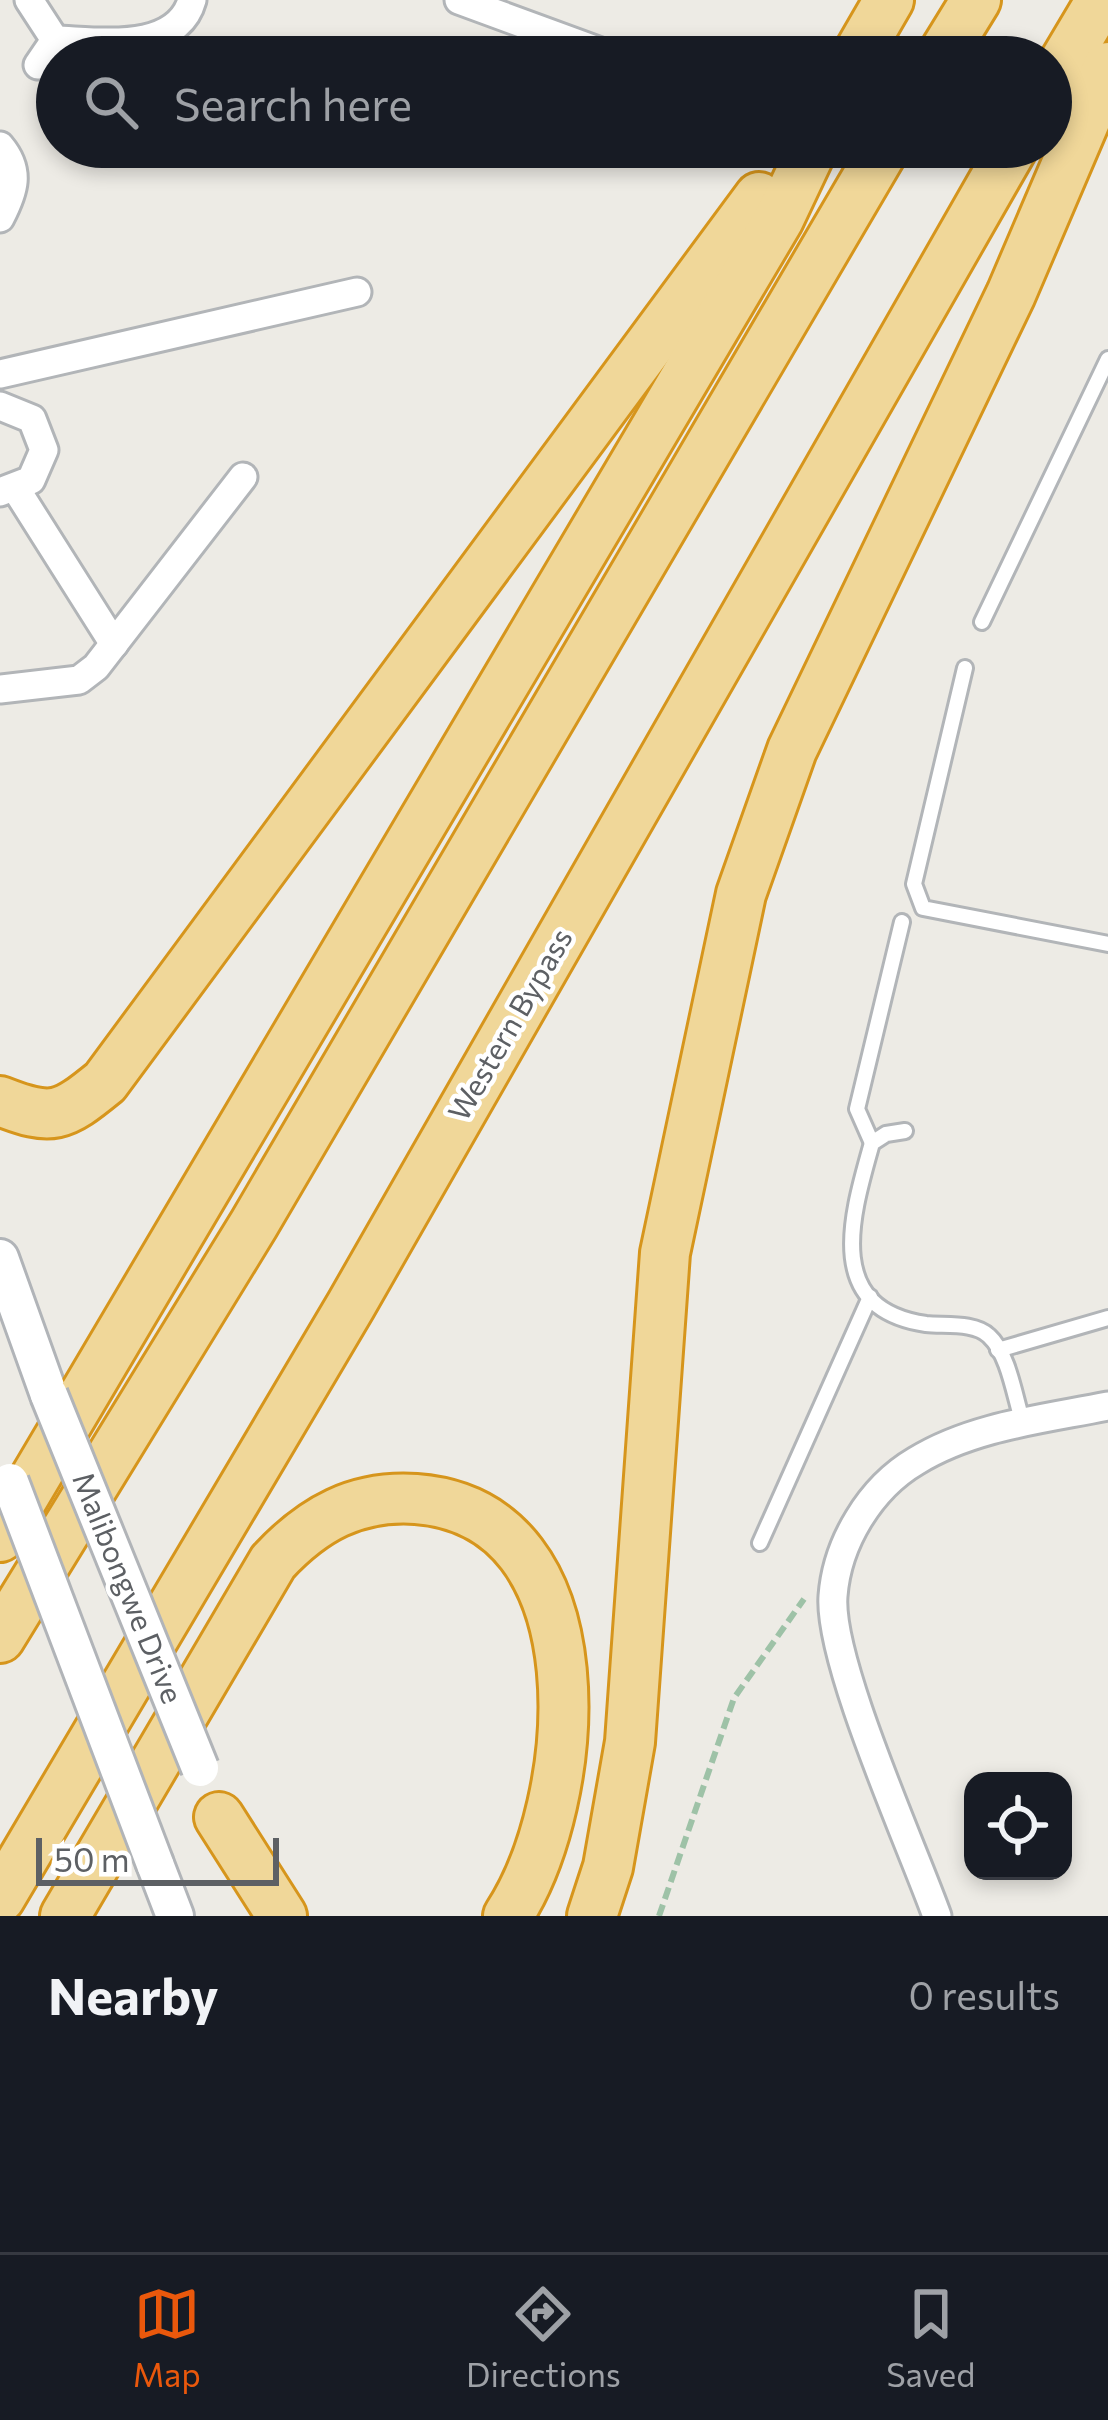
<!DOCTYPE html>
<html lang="en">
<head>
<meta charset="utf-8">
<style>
  :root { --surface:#171b24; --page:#242831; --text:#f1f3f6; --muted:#9ea1a6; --line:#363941; --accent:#ea580c }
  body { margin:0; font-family:Commissioner,sans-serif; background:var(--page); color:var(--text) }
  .controls { position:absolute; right:36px; bottom:36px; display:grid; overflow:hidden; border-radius:24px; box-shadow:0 6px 18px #0003 }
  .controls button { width:108px; height:108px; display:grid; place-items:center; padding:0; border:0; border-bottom:3px solid var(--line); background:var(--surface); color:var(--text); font:60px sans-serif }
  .scale { position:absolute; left:36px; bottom:30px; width:243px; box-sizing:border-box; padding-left:12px; border:6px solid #5d6064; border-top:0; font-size:33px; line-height:42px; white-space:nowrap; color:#5d6064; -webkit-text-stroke:9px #fff; paint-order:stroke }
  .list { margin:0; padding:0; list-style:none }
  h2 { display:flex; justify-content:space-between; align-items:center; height:156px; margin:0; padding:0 48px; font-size:51px }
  h2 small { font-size:39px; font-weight:400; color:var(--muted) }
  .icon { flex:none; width:66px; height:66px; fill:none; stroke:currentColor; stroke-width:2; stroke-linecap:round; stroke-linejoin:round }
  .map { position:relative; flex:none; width:1108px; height:1916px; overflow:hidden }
  .search { position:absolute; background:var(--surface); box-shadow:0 6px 18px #0003; left:36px; right:36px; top:36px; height:132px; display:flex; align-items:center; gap:30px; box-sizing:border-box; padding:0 42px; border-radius:66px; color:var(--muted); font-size:45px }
  .sheet { height:336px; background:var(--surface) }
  nav { display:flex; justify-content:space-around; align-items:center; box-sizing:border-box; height:168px; border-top:3px solid var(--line); background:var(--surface); font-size:33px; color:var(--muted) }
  nav a { display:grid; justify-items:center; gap:6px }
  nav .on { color:var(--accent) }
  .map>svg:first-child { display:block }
</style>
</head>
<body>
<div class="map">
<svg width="1108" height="1916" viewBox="0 0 1108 1916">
  <rect width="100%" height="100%" fill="#edebe5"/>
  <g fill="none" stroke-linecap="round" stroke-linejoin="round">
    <g stroke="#b2b5b8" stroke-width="20">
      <g id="lane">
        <polyline points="982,622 1108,359"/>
        <polyline points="965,668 914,884 923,908 1108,944"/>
        <path d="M905,1131L886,1134L872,1143C852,1214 822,1309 926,1324C945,1326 975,1322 989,1336C1009,1354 1015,1399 1023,1423"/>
        <polyline points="872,1143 857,1109 902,922"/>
        <polyline points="998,1350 1108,1318"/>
        <polyline points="760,1543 870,1297"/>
      </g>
    </g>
    <g stroke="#b2b5b8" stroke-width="33">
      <g id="street">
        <polyline points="29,0 55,40 38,65"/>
        <polyline points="459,0 614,57"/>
        <path d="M55,40C98,41 177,54 192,0"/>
        <path d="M0,146C21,171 14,191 0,218"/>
        <polyline points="0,374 357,292"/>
        <polyline points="0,406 32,419 44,450 31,480 0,492"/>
        <polyline points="16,489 114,644"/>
        <polyline points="0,689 79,680 96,667 243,477"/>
        <path d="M937,1916C912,1846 828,1661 833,1596C837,1543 870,1488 916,1461C973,1426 1044,1419 1108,1406"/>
      </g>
    </g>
    <g stroke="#b1b4b8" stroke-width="42">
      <g id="secondary">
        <polyline points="0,1258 49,1395"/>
        <polyline points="155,1864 175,1916"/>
      </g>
    </g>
    <g stroke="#d6951c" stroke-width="54">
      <g id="highway">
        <polyline points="856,57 889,0"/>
        <polyline points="941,57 976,0"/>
        <polyline points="1051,84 1101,0"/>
        <path d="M0,1101C53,1122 62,1117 105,1082L759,197"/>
        <polyline points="0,1537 779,219 813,147"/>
        <polyline points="0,1638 254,1224 885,147"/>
        <polyline points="219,1817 282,1916"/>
        <polyline points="0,1898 351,1305 1013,147"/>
        <path d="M65,1916L273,1562C313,1519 356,1495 416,1499C607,1513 583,1802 508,1916"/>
        <polyline points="592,1916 608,1867 630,1742 665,1253 741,894 792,750 1011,294 1108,67"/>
      </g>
    </g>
    <polyline stroke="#9ec2a7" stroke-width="6" stroke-dasharray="12 6" stroke-linecap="butt" points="659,1916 734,1698 804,1599"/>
    <use href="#lane" stroke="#fff" stroke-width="14"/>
    <use href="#street" stroke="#fff" stroke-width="27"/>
    <use href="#secondary" stroke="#fff" stroke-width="36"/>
    <use href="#highway" stroke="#f0d799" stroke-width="48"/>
    <g stroke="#b1b4b8" stroke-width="42" stroke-linecap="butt">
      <g id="secondary-bridge">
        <polyline points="49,1395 200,1768"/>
        <polyline points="10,1482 155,1864"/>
      </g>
    </g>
    <use href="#secondary-bridge" stroke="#fff" stroke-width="36"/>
  </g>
  <g text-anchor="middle" stroke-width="9" stroke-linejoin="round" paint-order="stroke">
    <g font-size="30" fill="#5d6064" stroke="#fff">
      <text transform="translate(511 1025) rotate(-60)" y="10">Western Bypass</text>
      <text transform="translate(127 1588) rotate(68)" y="10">Malibongwe Drive</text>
    </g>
  </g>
</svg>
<div class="controls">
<button><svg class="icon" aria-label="locate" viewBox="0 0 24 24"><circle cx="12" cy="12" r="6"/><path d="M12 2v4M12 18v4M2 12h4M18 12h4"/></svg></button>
</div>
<div class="scale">50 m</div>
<div class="search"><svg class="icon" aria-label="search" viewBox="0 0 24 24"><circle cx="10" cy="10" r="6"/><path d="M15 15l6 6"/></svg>Search here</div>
</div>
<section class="sheet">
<h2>Nearby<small>0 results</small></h2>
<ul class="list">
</ul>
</section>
<nav>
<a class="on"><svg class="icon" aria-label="map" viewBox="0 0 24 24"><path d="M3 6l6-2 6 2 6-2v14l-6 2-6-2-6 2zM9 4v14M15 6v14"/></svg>Map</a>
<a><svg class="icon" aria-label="directions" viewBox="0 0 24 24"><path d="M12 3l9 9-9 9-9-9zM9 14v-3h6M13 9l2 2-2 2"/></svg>Directions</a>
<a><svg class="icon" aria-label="saved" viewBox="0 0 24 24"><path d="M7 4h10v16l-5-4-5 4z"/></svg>Saved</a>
</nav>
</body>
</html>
